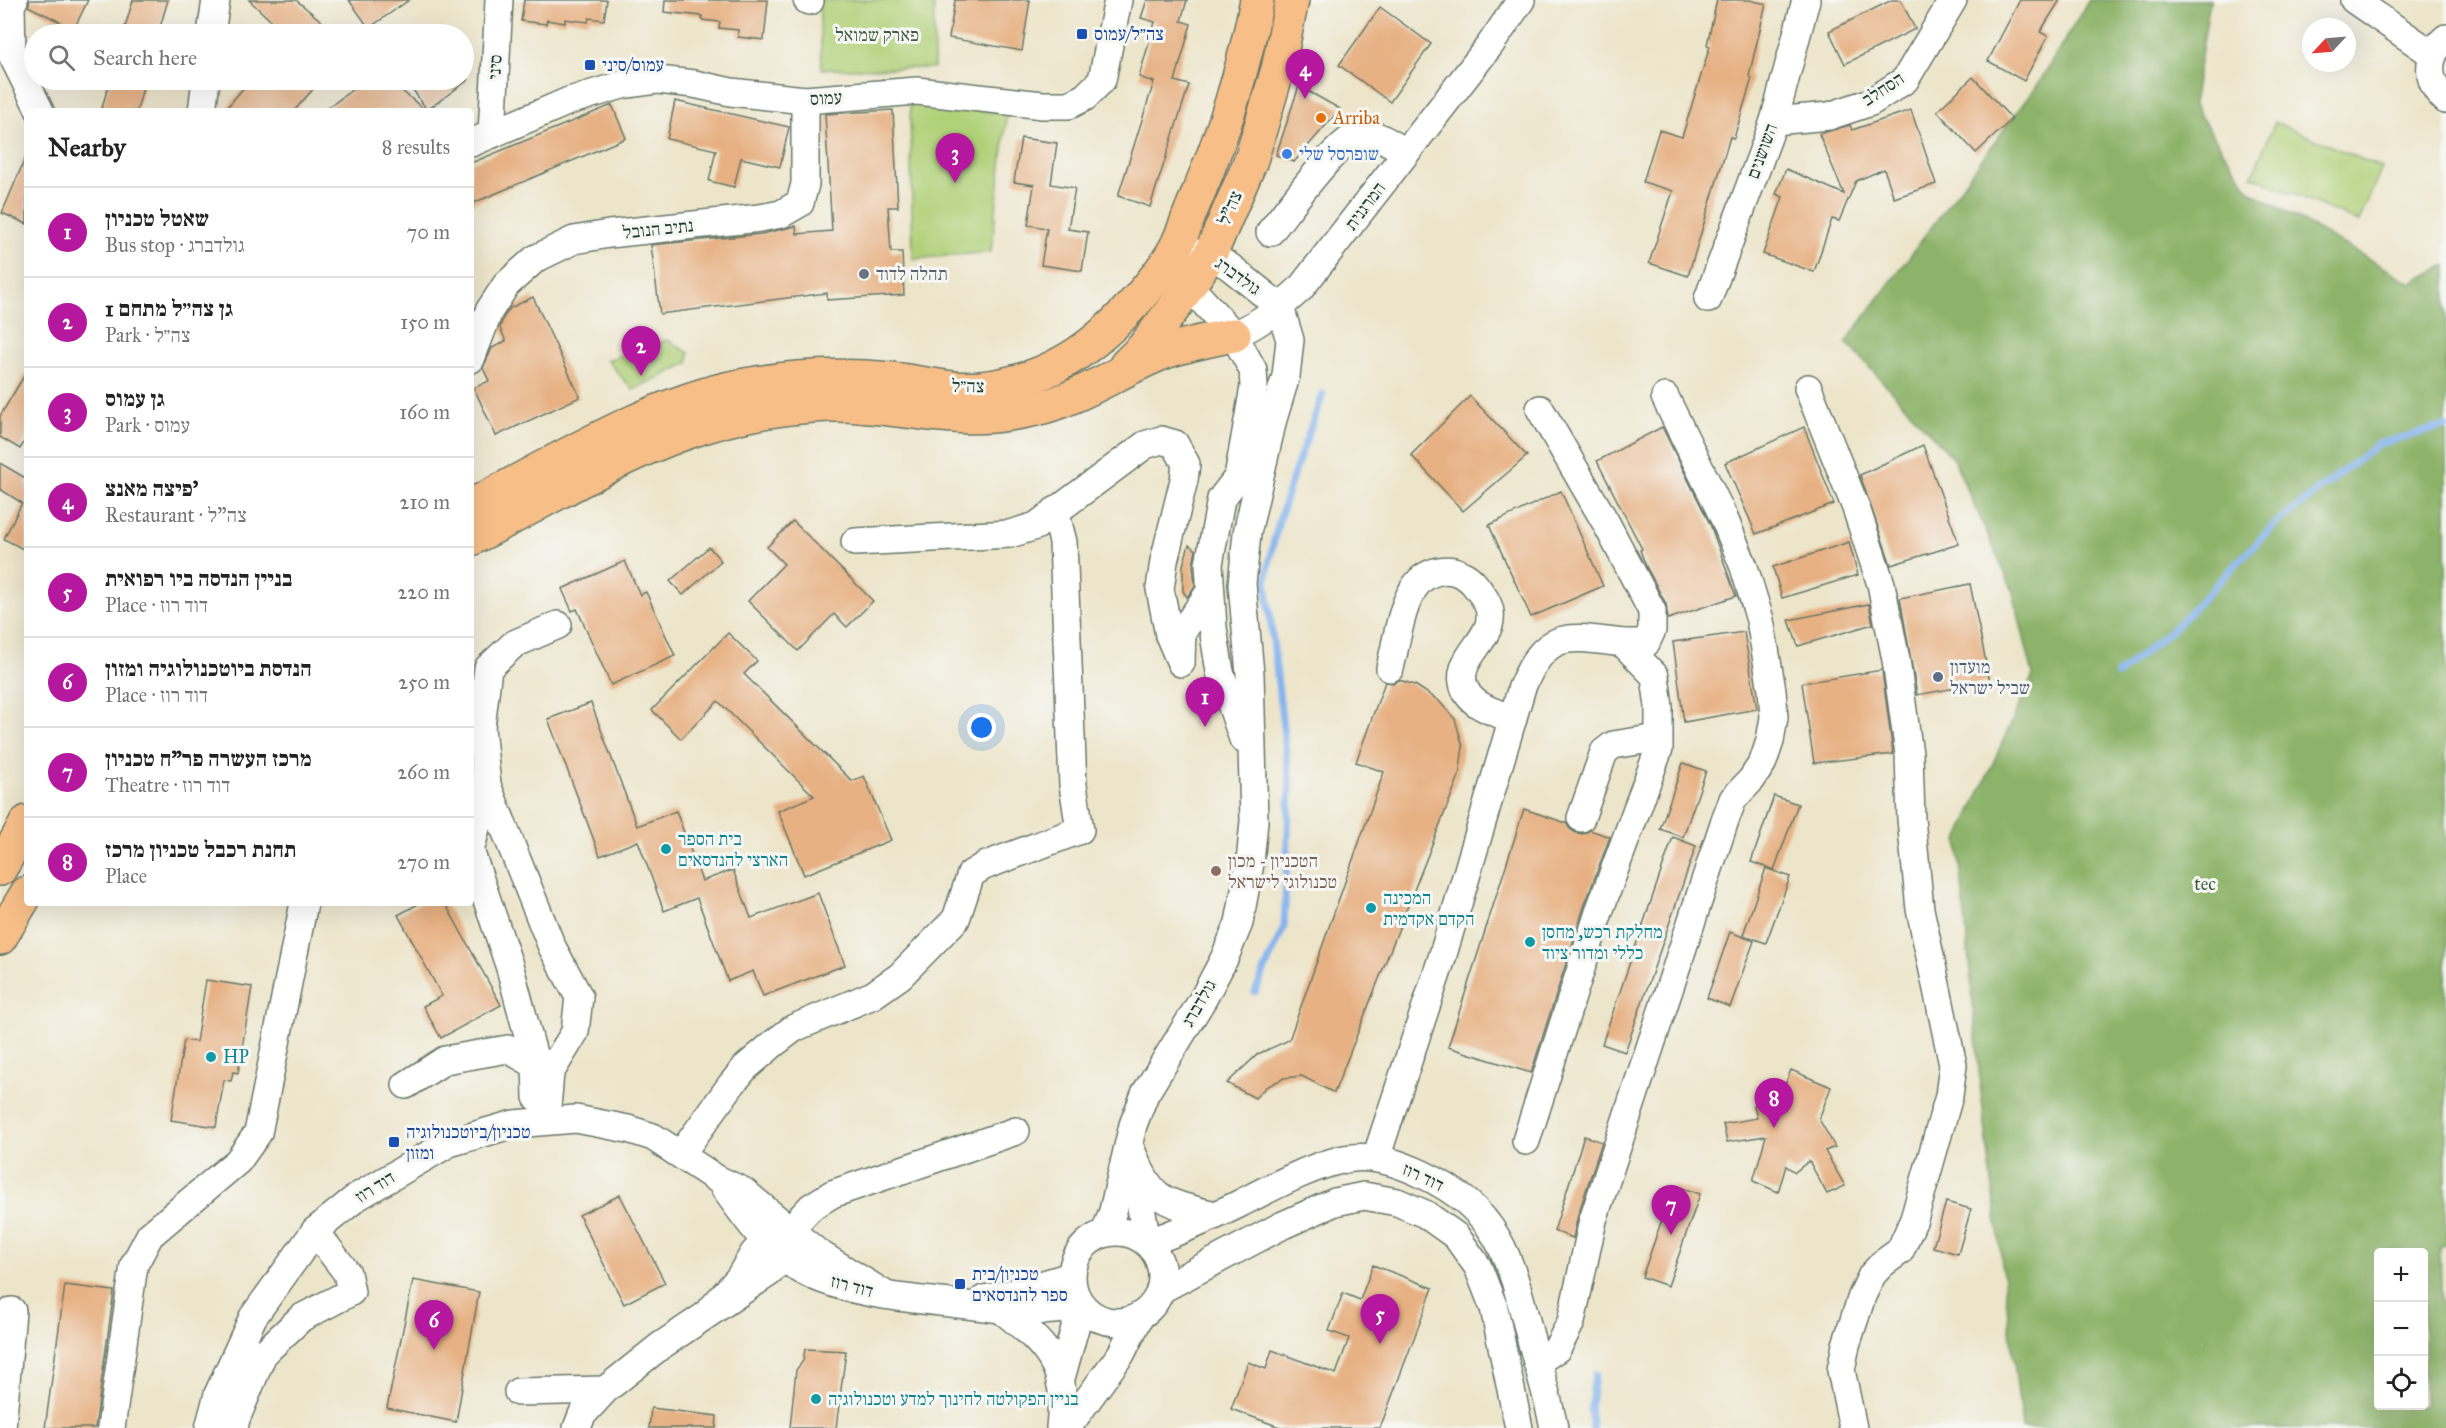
<!DOCTYPE html>
<html lang="en">
<head>
<meta charset="utf-8">
<style>
  :root { --surface:#fff; --page:#f6f6f6; --text:#222; --muted:#767676; --line:#e0e0e0; --accent:#b5179e }
  body { margin:0; font-family:"IM FELL Great Primer","Frank Ruhl Libre",serif; background:var(--page); color:var(--text) }
  .controls { position:absolute; right:18px; bottom:18px; display:grid; overflow:hidden; border-radius:6px; box-shadow:0 6px 24px #0002 }
  .controls button { width:54px; height:54px; display:grid; place-items:center; padding:0; border:0; border-bottom:2px solid var(--line); background:var(--surface); color:var(--text); font:30px sans-serif }
  .compass { position:absolute; left:2302px; top:18px; width:54px; height:54px; border-radius:50%; background:var(--surface); box-shadow:0 6px 24px #0002; rotate:244deg }
  .you { position:absolute; left:982px; top:728px; width:21px; height:21px; margin:-15px; border:4px solid #fff; border-radius:50%; background:#1a73e8; box-shadow:0 0 0 9px #1a73e833 }
  .badge { display:grid; place-items:center; width:39px; height:39px; border-radius:50%; background:var(--accent); color:#fff; font-size:20px; font-weight:700 }
  .pin { position:absolute; translate:-50% -50px; filter:drop-shadow(0 2px 3px #0008) }
  .pin::after { content:''; position:absolute; top:32px; width:21px; height:18px; background:inherit; clip-path:polygon(0 0,100% 0,50% 100%) }
  .list { margin:0; padding:0; list-style:none }
  h2 { display:flex; justify-content:space-between; align-items:center; height:78px; margin:0; padding:0 24px; font-size:26px }
  h2 small { font-size:20px; font-weight:400; color:var(--muted) }
  .list li { display:grid; grid-template-columns:39px 1fr auto; gap:18px; align-items:center; box-sizing:border-box; height:90px; padding:0 24px; border-top:2px solid var(--line) }
  .list b { display:block; font-size:22px; white-space:nowrap }
  .list p { margin:0; font-size:20px; white-space:nowrap; color:var(--muted) }
  .list em { font-size:20px; font-style:normal; color:var(--muted) }
  .icon { flex:none; width:33px; height:33px; fill:none; stroke:currentColor; stroke-width:2; stroke-linecap:round; stroke-linejoin:round }
  .map { position:relative; flex:none; width:2446px; height:1428px; overflow:hidden }
  .search { position:absolute; background:var(--surface); box-shadow:0 6px 24px #0002; left:24px; top:24px; width:450px; height:66px; display:flex; align-items:center; gap:15px; box-sizing:border-box; padding:0 21px; border-radius:33px; color:var(--muted); font-size:22px }
  .panel { position:absolute; background:var(--surface); box-shadow:0 6px 24px #0002; left:24px; top:108px; width:450px; height:798px; border-radius:6px }
  .map>svg:first-child { display:block }
</style>
</head>
<body>
<div class="map">
<svg width="2446" height="1428" viewBox="0 0 2446 1428">
  <rect width="100%" height="100%" fill="#f6f6f2"/>
  <filter id="ink" filterUnits="userSpaceOnUse"><feTurbulence type="fractalNoise" baseFrequency=".0167" numOctaves="2"/><feDisplacementMap in="SourceGraphic" scale="12" xChannelSelector="R" yChannelSelector="G"/><feConvolveMatrix kernelMatrix="1 2 1 2 8 2 1 2 1" color-interpolation-filters="sRGB"/></filter>
  <filter id="wash" filterUnits="userSpaceOnUse"><feTurbulence type="fractalNoise" baseFrequency=".008" numOctaves="4" result="noise"/><feDisplacementMap in="SourceGraphic" scale="24" xChannelSelector="R" yChannelSelector="G"/><feGaussianBlur stdDeviation="1.35" result="paint"/><feColorMatrix in="noise" values="0 0 0 0 0 0 0 0 0 0 0 0 0 0 0 0 0 1.4 0 .05"/><feComposite in="paint" operator="in"/></filter>
  <g filter="url(#wash)">
    <rect width="100%" height="100%" fill="#ede5ca"/>
    <g fill="#b1d179" stroke="#688756" stroke-width="1.5">
      <polygon points="819,0 934,0 934,68 822,69"/>
      <polygon points="910,102 1007,114 991,252 913,259"/>
      <polygon points="2275,122 2382,168 2359,222 2252,176"/>
      <polygon points="667,340 689,353 688,363 633,390 607,360"/>
    </g>
    <path fill="#8cb369" stroke="#56784e" stroke-width="1.5" fill-rule="evenodd" d="M2089,0H2210L2193,105L2250,191L2411,283L2446,265V1245L2440,1248L2445,1428H2022L1981,1093L1958,840L2033,675L2012,589L1953,458L1846,342L2040,81ZM2378,1252H2424V1406H2378Z"/>
    <g fill="none" stroke-linecap="round" stroke-linejoin="round">
      <g stroke="#84b3ee" stroke-width="7">
        <polyline points="2117,675 2175,627 2274,525 2378,444 2446,426"/>
        <path d="M1255,992L1284,927L1290,786L1266,582C1275,517 1301,455 1323,394"/>
        <polyline points="1593,1428 1590,1411 1595,1375"/>
      </g>
    </g>
    <g id="blocks">
      <g fill="#e7b183">
        <polygon points="30,0 88,0 74,29 28,6"/>
        <polygon points="133,0 168,0 158,34 123,34"/>
        <polygon points="249,0 296,0 337,34 285,34"/>
        <polygon points="349,0 409,0 369,28"/>
        <polygon points="524,0 607,0 604,20 589,18 588,22 565,19 565,23 547,20 546,24 521,21"/>
        <polygon points="665,0 768,0 764,40 738,37 738,30 719,28 720,22 702,20 702,16 664,12"/>
        <polygon points="955,0 1030,0 1022,51 949,38"/>
        <polygon points="1147,0 1187,0 1181,21 1191,24 1175,81 1189,85 1150,207 1118,196 1154,82 1139,77 1155,22 1141,18"/>
        <polygon points="1717,0 1750,0 1766,4 1749,76 1752,78 1734,138 1730,137 1688,276 1649,263 1673,191 1643,182 1659,130 1682,137 1710,46 1707,45"/>
        <polygon points="1892,0 1901,0 1915,29 1845,64 1829,31"/>
        <polygon points="2020,0 2060,0 2040,32 2048,36 2024,81 1988,61"/>
        <polygon points="1380,7 1431,44 1390,102 1339,65"/>
        <polygon points="1973,77 2012,119 1976,153 1937,111"/>
        <polygon points="110,80 145,80 137,111 101,111"/>
        <polygon points="250,80 321,80 294,111 224,111"/>
        <polygon points="365,80 389,80 426,111 324,111"/>
        <polygon points="406,80 468,80 427,110"/>
        <polygon points="1299,86 1340,109 1294,162 1276,155"/>
        <polygon points="675,101 789,127 780,167 741,158 734,187 709,181 716,150 667,139"/>
        <polygon points="612,105 626,138 471,204 471,163"/>
        <polygon points="893,110 898,207 888,207 891,252 902,252 904,295 827,300 827,293 660,314 651,245 762,234 796,226 797,234 832,231 825,114"/>
        <polygon points="1911,110 1936,184 1894,198 1884,169 1856,181 1839,221 1832,219 1814,272 1763,254 1783,197 1776,194 1786,169 1844,194 1819,134 1850,125 1852,130"/>
        <polygon points="1021,138 1057,143 1051,184 1075,188 1068,229 1088,232 1082,271 1041,265 1047,228 1028,225 1034,185 1014,182"/>
        <polygon points="27,154 27,224 2,213"/>
        <polygon points="533,297 580,397 496,436 474,388 489,381 483,368 492,348 506,341 500,328 503,318 510,308"/>
        <polygon points="27,371 27,437 20,449 0,437 0,416"/>
        <polygon points="1470,396 1527,456 1463,511 1411,455"/>
        <polygon points="1662,427 1710,524 1736,596 1668,619 1666,604 1646,566 1640,550 1642,549 1597,461"/>
        <polygon points="1804,427 1834,504 1756,534 1725,463"/>
        <polygon points="1923,445 1959,544 1891,565 1860,475"/>
        <polygon points="0,463 27,479 27,551 4,539 22,503 0,489"/>
        <polygon points="1561,491 1603,586 1531,617 1489,525"/>
        <polygon points="793,521 873,601 847,627 834,614 798,651 748,601 784,564 767,547"/>
        <polygon points="1849,542 1858,575 1782,598 1773,567"/>
        <polygon points="1189,545 1196,550 1193,565 1195,586 1187,597 1183,591 1183,565"/>
        <polygon points="709,547 721,561 683,595 670,581"/>
        <polygon points="625,561 640,595 646,592 675,656 611,685 577,609 572,611 562,589"/>
        <polygon points="1970,584 1990,682 1917,695 1900,598"/>
        <polygon points="1869,604 1873,624 1798,646 1789,620"/>
        <polygon points="1744,632 1757,709 1684,722 1673,642"/>
        <polygon points="728,633 757,661 744,674 852,781 864,776 891,840 804,875 778,811 814,796 718,701 681,739 652,710"/>
        <polygon points="1882,670 1893,754 1814,763 1802,683"/>
        <polygon points="1399,680 1415,685 1438,700 1455,719 1463,747 1459,776 1334,1093 1302,1076 1284,1078 1266,1087 1255,1098 1227,1083 1258,1054 1289,1040 1384,772 1356,762 1385,682 1394,683"/>
        <polygon points="591,703 637,826 676,811 702,881 733,870 751,918 818,893 845,965 763,996 753,971 728,981 697,898 664,911 638,841 600,856 548,719"/>
        <polygon points="1683,763 1706,771 1683,837 1660,829"/>
        <polygon points="1774,796 1798,804 1774,870 1751,862"/>
        <polygon points="1524,809 1566,823 1570,829 1576,833 1583,834 1590,830 1610,837 1585,904 1531,1073 1448,1047"/>
        <polygon points="1673,837 1696,846 1625,1052 1602,1044"/>
        <polygon points="1766,868 1790,877 1766,943 1743,935"/>
        <polygon points="420,903 445,903 501,1005 441,1038 423,1006 442,996 398,915"/>
        <polygon points="1730,932 1754,941 1730,1007 1707,998"/>
        <polygon points="206,980 252,987 238,1073 233,1072 231,1081 224,1080 216,1127 171,1120 184,1040 196,1042"/>
        <polygon points="1791,1070 1831,1087 1819,1119 1835,1147 1825,1151 1845,1186 1827,1194 1809,1161 1795,1172 1786,1166 1778,1192 1753,1181 1766,1136 1727,1142 1723,1124 1757,1118 1754,1105 1779,1100"/>
        <polygon points="1584,1136 1602,1142 1578,1215 1573,1238 1554,1231"/>
        <polygon points="1674,1185 1700,1194 1668,1286 1642,1277"/>
        <polygon points="620,1195 665,1283 624,1304 579,1215"/>
        <polygon points="1946,1202 1971,1209 1958,1254 1933,1247"/>
        <polygon points="1373,1265 1433,1288 1380,1428 1282,1428 1231,1409 1248,1362 1266,1369 1272,1350 1336,1374 1349,1338 1329,1331 1343,1293 1360,1300"/>
        <polygon points="413,1280 479,1292 456,1422 387,1408"/>
        <polygon points="65,1285 114,1291 95,1428 45,1428"/>
        <polygon points="805,1349 846,1351 836,1428 790,1428 796,1370 803,1361"/>
        <polygon points="651,1408 717,1416 716,1428 649,1428"/>
      </g>
    </g>
  </g>
  <g filter="url(#ink)">
    <use href="#blocks" fill-opacity="0" stroke="#677868" stroke-width="1.5"/>
    <g fill="none" stroke-linecap="round" stroke-linejoin="round">
      <g stroke="#677868" stroke-width="30">
        <g id="minor">
          <polyline points="14,0 11,5 12,55 40,111"/>
          <polyline points="807,0 810,1"/>
          <polyline points="2354,0 2432,54"/>
          <polyline points="211,34 216,0"/>
          <path d="M2446,38C2426,55 2425,82 2446,100"/>
          <polyline points="202,111 206,80"/>
          <polyline points="1774,121 1829,116 1871,102 1905,80 1953,0"/>
          <polyline points="492,134 499,0"/>
          <polyline points="471,143 569,101 622,85 658,80 694,84 731,92 805,100 917,91 1043,105 1069,105 1085,97 1102,80 1118,0"/>
          <path d="M1270,232C1287,211 1336,142 1358,135C1375,130 1392,145 1406,152"/>
          <polyline points="1182,268 1189,286 1234,335 1253,370 1254,387 1238,477 1221,499 1209,564 1213,628 1220,672 1243,739"/>
          <polyline points="1708,299 1774,121 1806,0"/>
          <path d="M1234,335C1260,324 1279,308 1300,289L1490,45L1521,0"/>
          <polyline points="471,359 489,311 506,285 535,259 574,240 609,234 760,218 781,214 800,203 805,184 805,100"/>
          <polyline points="1808,388 1856,508 1881,584 1896,660 1909,754 1911,819 1920,909 1953,1065 1949,1096 1914,1219 1900,1251 1882,1264 1872,1275 1862,1296 1846,1345 1841,1370 1853,1428"/>
          <polyline points="855,542 1010,534 1036,526 1145,445 1161,440 1175,444 1186,464 1184,480 1164,561 1160,589 1169,635 1181,663"/>
          <polyline points="1181,661 1182,632 1209,593"/>
          <path d="M1390,668C1397,642 1402,590 1426,576C1436,570 1450,568 1461,574C1472,579 1476,586 1483,596C1509,633 1457,650 1463,683C1468,706 1494,712 1513,719"/>
          <polyline points="1581,818 1604,752 1613,745 1657,738"/>
          <polyline points="471,848 487,785"/>
          <polyline points="471,853 510,968 536,1065 537,1097"/>
          <polyline points="406,1085 445,1060 508,1049 536,1065 545,1063"/>
          <polyline points="546,1119 550,1073 575,1032 579,997 552,947 487,785 481,728 488,668 514,644 558,625"/>
          <polyline points="1526,1141 1600,909 1659,749 1659,707 1655,676 1623,643 1646,643 1652,630 1652,611 1606,523 1540,409"/>
          <path d="M1129,1145C1152,1200 1157,1201 1215,1215"/>
          <polyline points="681,1154 731,1085 745,1068 773,1044 794,1028 873,995 900,976 956,919 971,874 984,866 1080,830 1073,785 1063,542 1055,511"/>
          <path d="M1376,1158L1442,958L1522,687C1547,629 1567,636 1623,643"/>
          <polyline points="1135,1171 1147,1243"/>
          <path d="M725,1189C748,1221 771,1255 807,1273C851,1294 902,1298 950,1303C994,1308 1037,1316 1081,1306"/>
          <circle cx="1117" cy="1277" r="45"/>
          <polyline points="1105,1233 1113,1211 1133,1125 1145,1094 1203,999 1224,959 1239,923 1250,863 1254,821 1250,674 1242,584 1247,533 1273,419 1286,376 1290,340 1280,307 1230,267 1210,255 1190,252"/>
          <path d="M1147,1243C1178,1232 1209,1219 1239,1204C1270,1188 1318,1162 1352,1158C1375,1155 1401,1164 1422,1174C1500,1211 1510,1258 1530,1336C1538,1366 1548,1397 1554,1428"/>
          <polyline points="1160,1290 1283,1225 1335,1202 1364,1196 1397,1202 1425,1214 1456,1236 1478,1267 1494,1308 1519,1428"/>
          <polyline points="984,1299 1010,1294 1071,1276"/>
          <path d="M1002,1310C1029,1331 1062,1357 1062,1395C1062,1406 1061,1417 1060,1428"/>
          <polyline points="708,1313 739,1278 754,1253 765,1242 789,1230 811,1207 832,1194 1016,1131"/>
          <polyline points="1537,1362 1557,1349 1571,1322 1593,1220 1725,820 1733,799 1752,779 1763,762 1770,741 1774,717 1772,690 1760,620 1744,567 1724,518 1665,397"/>
          <polyline points="1060,1382 1081,1306"/>
          <polyline points="518,1392 605,1390"/>
          <polyline points="2,1428 12,1311"/>
          <polyline points="111,1428 134,1265 150,1235 238,1161 258,1133 304,903"/>
          <polyline points="209,1428 218,1394 253,1317 315,1231 357,1197 449,1143 514,1124 576,1119 628,1129 653,1137 717,1179 743,1191 818,1253 886,1295"/>
          <polyline points="234,1428 236,1419 263,1354 301,1318 351,1292 347,1273 315,1231"/>
          <polyline points="577,1428 582,1415 605,1390 659,1347 770,1272 783,1257 787,1240"/>
          <polyline points="1067,1428 1121,1354 1140,1316"/>
        </g>
      </g>
      <g stroke="#677868" stroke-width="36">
        <g id="major">
          <polyline points="1126,365 1143,348 1173,309 1210,255 1251,160 1278,69 1292,0"/>
          <path d="M471,506C552,464 650,403 740,386C790,376 841,374 892,379C920,382 952,391 981,388C1048,381 1093,349 1137,300C1150,285 1165,267 1175,249C1183,234 1188,217 1195,201C1224,132 1243,73 1257,0"/>
          <path d="M471,539C541,504 608,461 682,434C728,417 779,407 828,405C888,403 949,424 1009,414C1023,412 1039,409 1053,404C1090,392 1123,369 1160,354C1183,345 1209,340 1234,335"/>
          <polyline points="0,869 27,822"/>
          <polyline points="0,938 27,893"/>
        </g>
      </g>
      <use href="#minor" stroke="#fff" stroke-width="27"/>
      <use href="#major" stroke="#f7be88" stroke-width="33"/>
    </g>
  </g>
  <g fill="#1a4fb4" stroke="#f6f6f2" stroke-width="2">
    <rect x="1076" y="28" width="12" height="12" rx="3"/>
    <rect x="584" y="59" width="12" height="12" rx="3"/>
    <rect x="388" y="1136" width="12" height="12" rx="3"/>
    <rect x="954" y="1278" width="12" height="12" rx="3"/>
  </g>
  <circle fill="#e8710a" stroke="#f6f6f2" stroke-width="2" cx="1321" cy="118" r="6"/>
  <circle fill="#3f7fe0" stroke="#f6f6f2" stroke-width="2" cx="1287" cy="154" r="6"/>
  <circle fill="#6b7280" stroke="#f6f6f2" stroke-width="2" cx="864" cy="274" r="6"/>
  <circle fill="#5c6f8a" stroke="#f6f6f2" stroke-width="2" cx="1938" cy="677" r="6"/>
  <g fill="#0f9aa8" stroke="#f6f6f2" stroke-width="2">
    <circle cx="666" cy="849" r="6"/>
    <circle cx="1371" cy="908" r="6"/>
    <circle cx="1530" cy="942" r="6"/>
    <circle cx="211" cy="1057" r="6"/>
    <circle cx="816" cy="1399" r="6"/>
  </g>
  <circle fill="#8d6e63" stroke="#f6f6f2" stroke-width="2" cx="1216" cy="871" r="6"/>
  <g text-anchor="middle" stroke-width="6" stroke-linejoin="round" paint-order="stroke">
    <g font-size="18" fill="#164399" stroke="#f6f6f2" text-anchor="start">
      <text x="1094" y="40">צה״ל/עמוס</text>
      <text x="602" y="71">עמוס/סיני</text>
      <text x="406" y="1138">טכניון/ביוטכנולוגיה<tspan x="406" dy="21">ומזון</tspan></text>
      <text x="972" y="1280">טכניון/בית<tspan x="972" dy="21">ספר להנדסאים</tspan></text>
    </g>
    <g font-size="18" fill="#3c5b42" stroke="#f6f6f2">
      <text x="877" y="41">פארק שמואל</text>
      <text x="2205" y="890">tec</text>
    </g>
    <g font-size="18" fill="#1f3d34" stroke="#f6f6f2">
      <text transform="translate(495 67) rotate(-87)" y="6">סיני</text>
      <text transform="translate(1883 89) rotate(-33)" y="6">הסחלב</text>
      <text transform="translate(826 98) rotate(-4)" y="6">עמוס</text>
      <text transform="translate(1762 151) rotate(-70)" y="6">השושנים</text>
      <text transform="translate(1365 206) rotate(-53)" y="6">המרגנית</text>
      <text transform="translate(1230 208) rotate(-67)" y="6">צה"ל</text>
      <text transform="translate(658 229) rotate(-6)" y="6">נתיב הנובל</text>
      <text transform="translate(1238 276) rotate(36)" y="6">גולדברג</text>
      <text transform="translate(968 386) rotate(1)" y="6">צה״ל</text>
      <text transform="translate(1199 1003) rotate(-60)" y="6">גולדברג</text>
      <text transform="translate(1423 1177) rotate(25)" y="6">דוד רוז</text>
      <text transform="translate(375 1187) rotate(-32)" y="6">דוד רוז</text>
      <text transform="translate(852 1286) rotate(15)" y="6">דוד רוז</text>
    </g>
    <g font-size="18" fill="#c56008" stroke="#f6f6f2" text-anchor="start">
      <text x="1333" y="124">Arriba</text>
    </g>
    <g font-size="18" fill="#366cbe" stroke="#f6f6f2" text-anchor="start">
      <text x="1299" y="160">שופרסל שלי</text>
    </g>
    <g font-size="18" fill="#5b616d" stroke="#f6f6f2" text-anchor="start">
      <text x="876" y="280">תהלה לדוד</text>
    </g>
    <g font-size="18" fill="#4e5e75" stroke="#f6f6f2" text-anchor="start">
      <text x="1950" y="673">מועדון<tspan x="1950" dy="21">שביל ישראל</tspan></text>
    </g>
    <g font-size="18" fill="#0d838f" stroke="#f6f6f2" text-anchor="start">
      <text x="678" y="845">בית הספר<tspan x="678" dy="21">הארצי להנדסאים</tspan></text>
      <text x="1383" y="904">המכינה<tspan x="1383" dy="21">הקדם אקדמית</tspan></text>
      <text x="1542" y="938">מחלקת רכש, מחסן<tspan x="1542" dy="21">כללי ומדור ציוד</tspan></text>
      <text x="223" y="1063">HP</text>
      <text x="828" y="1405">בניין הפקולטה לחינוך למדע וטכנולוגיה</text>
    </g>
    <g font-size="18" fill="#785e54" stroke="#f6f6f2" text-anchor="start">
      <text x="1228" y="867">הטכניון - מכון<tspan x="1228" dy="21">טכנולוגי לישראל</tspan></text>
    </g>
  </g>
</svg>
<div class="controls">
<button>+</button>
<button>−</button>
<button><svg class="icon" aria-label="locate" viewBox="0 0 24 24"><circle cx="12" cy="12" r="6"/><path d="M12 2v4M12 18v4M2 12h4M18 12h4"/></svg></button>
</div>
<svg class="compass" viewBox="-18 -18 36 36"><path d="M0-13l5 13h-10z" fill="#e53935"/><path d="M0 13l5-13h-10z" fill="#767676"/></svg>
<div class="you"></div>
<div class="pin badge" style="left:1205px;top:727px">1</div>
<div class="pin badge" style="left:641px;top:376px">2</div>
<div class="pin badge" style="left:955px;top:183px">3</div>
<div class="pin badge" style="left:1305px;top:99px">4</div>
<div class="pin badge" style="left:1380px;top:1344px">5</div>
<div class="pin badge" style="left:434px;top:1350px">6</div>
<div class="pin badge" style="left:1671px;top:1235px">7</div>
<div class="pin badge" style="left:1774px;top:1128px">8</div>
<div class="search"><svg class="icon" aria-label="search" viewBox="0 0 24 24"><circle cx="10" cy="10" r="6"/><path d="M15 15l6 6"/></svg>Search here</div>
<section class="panel">
<h2>Nearby<small>8 results</small></h2>
<ul class="list">
<li><span class="badge">1</span><div><b>שאטל טכניון</b><p>Bus stop · גולדברג</p></div><em>70 m</em></li>
<li><span class="badge">2</span><div><b>גן צה״ל מתחם 1</b><p>Park · צה״ל</p></div><em>150 m</em></li>
<li><span class="badge">3</span><div><b>גן עמוס</b><p>Park · עמוס</p></div><em>160 m</em></li>
<li><span class="badge">4</span><div><b>פיצה מאנצ'</b><p>Restaurant · צה&quot;ל</p></div><em>210 m</em></li>
<li><span class="badge">5</span><div><b>בניין הנדסה ביו רפואית</b><p>Place · דוד רוז</p></div><em>220 m</em></li>
<li><span class="badge">6</span><div><b>הנדסת ביוטכנולוגיה ומזון</b><p>Place · דוד רוז</p></div><em>250 m</em></li>
<li><span class="badge">7</span><div><b>מרכז העשרה פר&quot;ח טכניון</b><p>Theatre · דוד רוז</p></div><em>260 m</em></li>
<li><span class="badge">8</span><div><b>תחנת רכבל טכניון מרכז</b><p>Place</p></div><em>270 m</em></li>
</ul>
</section>
</div>
</body>
</html>
